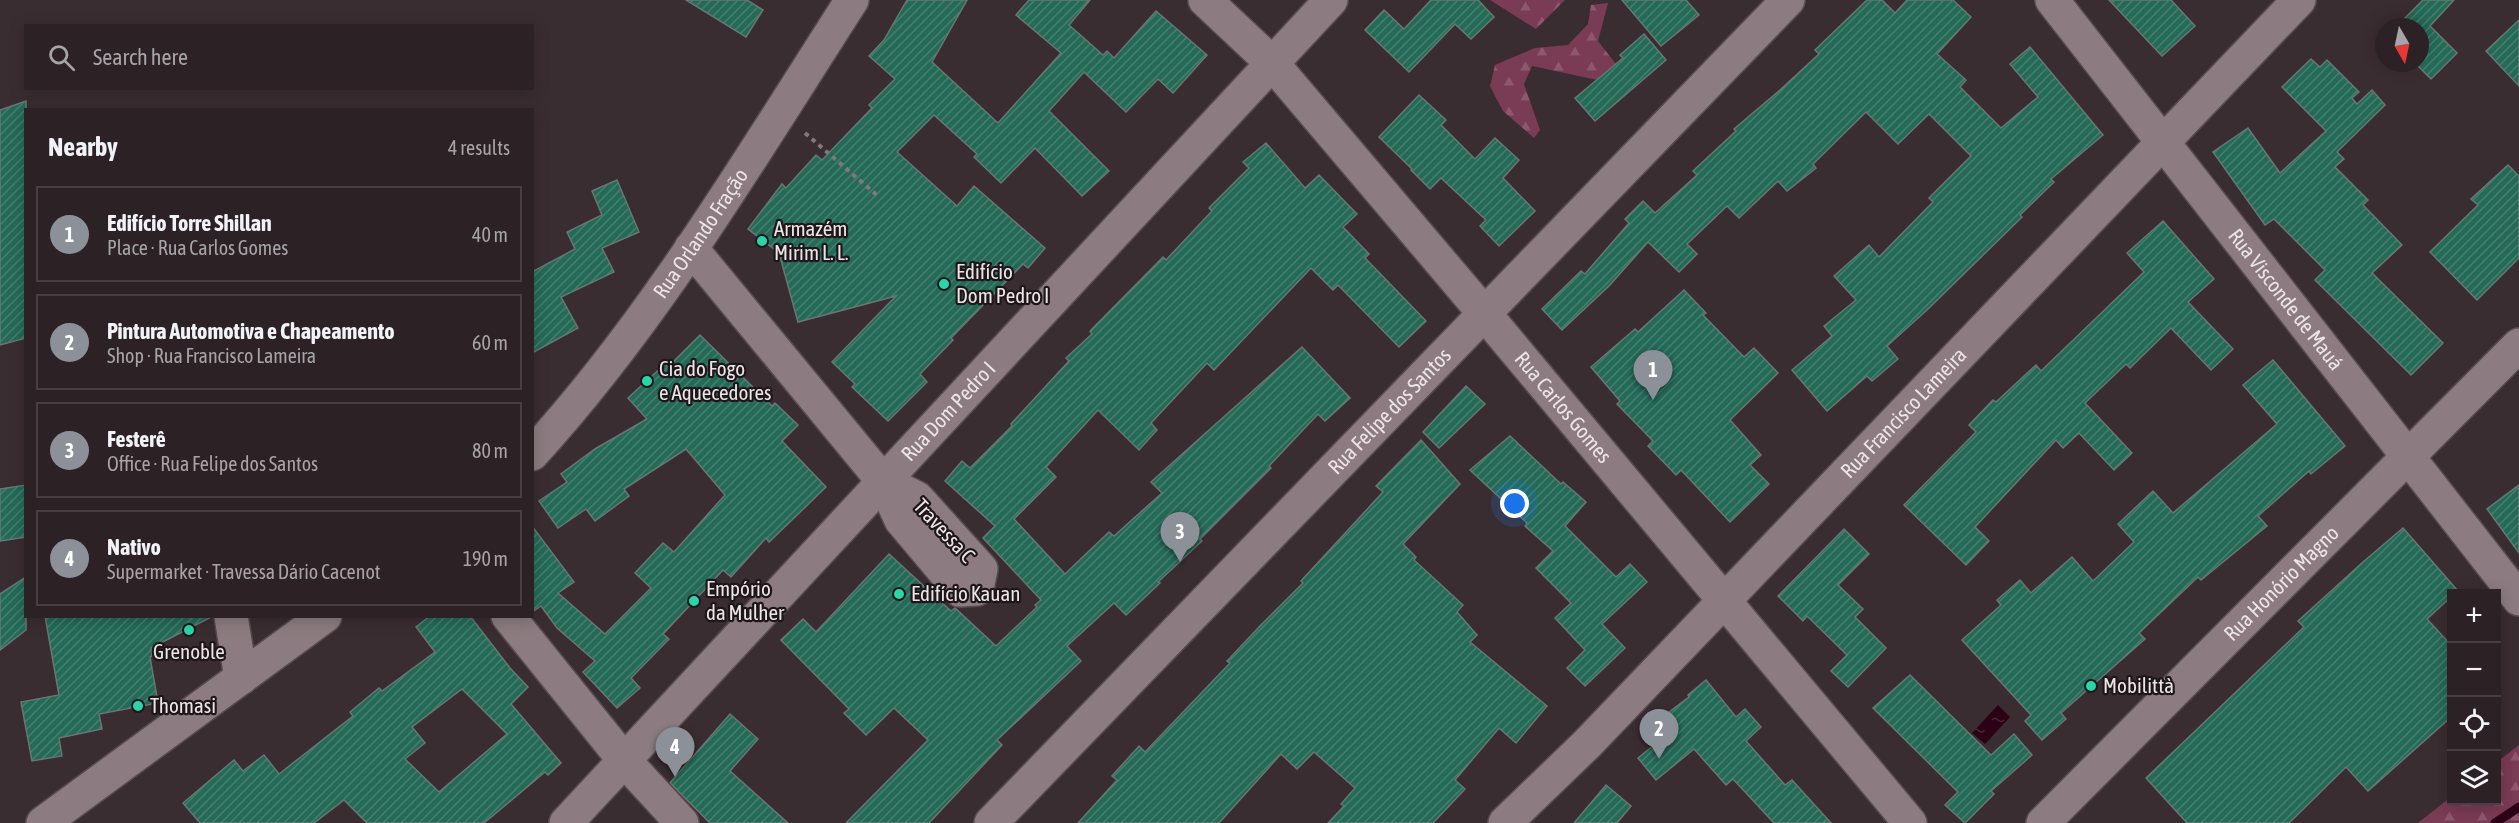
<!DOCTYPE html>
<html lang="en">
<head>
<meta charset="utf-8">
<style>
  :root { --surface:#2c2225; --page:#342a2d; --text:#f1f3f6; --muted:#a6a4a7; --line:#483f42; --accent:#8c9099 }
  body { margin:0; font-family:"Asap Condensed",sans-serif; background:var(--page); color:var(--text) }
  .controls { position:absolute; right:18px; bottom:18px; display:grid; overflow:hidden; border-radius:0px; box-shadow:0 3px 15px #0003 }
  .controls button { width:54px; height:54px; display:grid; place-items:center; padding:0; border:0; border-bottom:2px solid var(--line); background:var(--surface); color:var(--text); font:30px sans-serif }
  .compass { position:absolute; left:2375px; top:18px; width:54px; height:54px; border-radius:50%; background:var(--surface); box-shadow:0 3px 15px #0003; rotate:171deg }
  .you { position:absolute; left:1515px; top:504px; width:21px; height:21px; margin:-15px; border:4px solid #fff; border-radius:50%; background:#1a73e8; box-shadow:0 0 0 9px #1a73e833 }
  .badge { display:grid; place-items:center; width:39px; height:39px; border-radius:50%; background:var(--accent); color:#fff; font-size:20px; font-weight:700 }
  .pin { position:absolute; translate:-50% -50px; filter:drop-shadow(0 2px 3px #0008) }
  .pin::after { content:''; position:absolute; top:32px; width:21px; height:18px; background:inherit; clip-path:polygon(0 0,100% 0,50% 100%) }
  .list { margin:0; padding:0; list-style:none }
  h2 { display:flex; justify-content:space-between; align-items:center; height:78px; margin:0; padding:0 24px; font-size:26px }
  h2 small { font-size:20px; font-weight:400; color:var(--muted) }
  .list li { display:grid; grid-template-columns:39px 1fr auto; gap:18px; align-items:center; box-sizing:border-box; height:96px; margin:0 12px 12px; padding:0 12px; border:2px solid var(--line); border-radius:0px }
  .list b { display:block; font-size:22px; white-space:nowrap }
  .list p { margin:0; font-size:20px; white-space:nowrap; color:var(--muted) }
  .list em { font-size:20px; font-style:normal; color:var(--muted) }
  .icon { flex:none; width:33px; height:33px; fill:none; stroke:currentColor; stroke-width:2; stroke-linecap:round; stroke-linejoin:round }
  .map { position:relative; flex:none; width:2519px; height:823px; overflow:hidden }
  .search { position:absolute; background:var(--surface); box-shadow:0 3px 15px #0003; left:24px; top:24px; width:510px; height:66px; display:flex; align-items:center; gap:15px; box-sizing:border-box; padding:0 21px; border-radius:0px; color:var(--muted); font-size:22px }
  .panel { position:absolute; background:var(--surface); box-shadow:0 3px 15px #0003; left:24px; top:108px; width:510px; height:510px; border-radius:0px }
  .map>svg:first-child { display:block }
</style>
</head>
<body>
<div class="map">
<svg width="2519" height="823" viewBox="0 0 2519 823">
  <defs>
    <pattern id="forest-firs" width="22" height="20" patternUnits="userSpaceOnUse" patternTransform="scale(1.5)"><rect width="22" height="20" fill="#7a3b54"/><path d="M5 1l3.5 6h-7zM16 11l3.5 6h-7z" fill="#8d576d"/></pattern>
    <pattern id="water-ripples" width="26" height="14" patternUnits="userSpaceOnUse" patternTransform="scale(1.5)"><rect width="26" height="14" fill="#2c0115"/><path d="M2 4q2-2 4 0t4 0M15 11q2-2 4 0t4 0" fill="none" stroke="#4b2637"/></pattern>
    <pattern id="building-hatch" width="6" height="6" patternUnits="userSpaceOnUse" patternTransform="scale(1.5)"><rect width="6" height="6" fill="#246a57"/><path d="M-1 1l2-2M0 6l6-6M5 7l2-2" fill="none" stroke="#447f6f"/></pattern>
  </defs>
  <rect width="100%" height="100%" fill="#3a2d31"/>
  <g fill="url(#forest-firs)">
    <polygon points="1490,0 1565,0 1536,29"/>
    <polygon points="1608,3 1598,41 1623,73 1607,82 1532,66 1524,84 1540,130 1534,138 1503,111 1490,86 1495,65 1535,48 1568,45 1588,24 1591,5"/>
    <polygon points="2519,745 2519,823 2418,823 2451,797 2452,800 2496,800 2497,762"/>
  </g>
  <polygon fill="url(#water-ripples)" points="1998,705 2010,717 1985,744 1972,733"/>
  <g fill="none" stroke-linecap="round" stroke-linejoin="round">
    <polyline stroke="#2c0115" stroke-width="9" points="2495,823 2519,807"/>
  </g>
  <g fill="url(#building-hatch)" stroke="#677771" stroke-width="1.5" fill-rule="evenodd">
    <polygon points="686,0 747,0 763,10 746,37"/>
    <polygon points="907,0 967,0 932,62 998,123 1061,53 1016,15 1029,0 1090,0 1069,25 1103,55 1107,51 1114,58 1156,11 1207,55 1173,93 1158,79 1126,112 1084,72 1049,111 1109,171 1082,196 1035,148 1001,183 974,157 977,154 934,115 897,152 957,206 974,186 1045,248 1028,268 1023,264 951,338 953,340 920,374 927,382 888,421 852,387 855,384 832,362 896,296 798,322 779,253 748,229 782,184 786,188 816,155 822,160 872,108 869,105 895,79 869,56 884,40"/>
    <polygon points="1431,0 1478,0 1494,17 1471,39 1455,24 1409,72 1365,30 1384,10 1404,29"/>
    <polygon points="1622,0 1686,0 1699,15 1661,46"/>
    <polygon points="1867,0 1882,0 1895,13 1907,0 1953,0 1971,17 1937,54 1966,80 1960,87 2001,128 2038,97 2010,64 2030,47 2103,135 2051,179 2054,182 2020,215 2022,217 1927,310 1887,346 1898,359 1872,381 1867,376 1827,411 1792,370 1832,336 1824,326 1856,300 1834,276 1869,245 1879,257 1933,202 1929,198 1971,156 1929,114 1898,144 1866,112 1813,164 1816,168 1787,191 1778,181 1739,218 1727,206 1687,244 1697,254 1679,272 1648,242 1609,286 1562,330 1542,309 1581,271 1585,274 1629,223 1625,219 1643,201 1655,213 1697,175 1693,171 1736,131 1734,129 1780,90 1819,54 1815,50"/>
    <polygon points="2109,0 2171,0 2195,26 2162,56"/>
    <polygon points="2423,0 2454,0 2430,26 2457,53 2431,79 2415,63 2420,63 2420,27 2396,27"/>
    <polygon points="2519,20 2519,86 2486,51"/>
    <polygon points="1644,34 1666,60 1595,121 1575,98 1623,58 1620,55"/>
    <polygon points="2311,59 2320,67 2327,60 2359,92 2352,98 2357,104 2372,90 2385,105 2337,152 2344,159 2335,167 2368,200 2363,205 2402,245 2372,273 2443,343 2411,375 2315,280 2325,270 2274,219 2265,225 2213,152 2248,128 2280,173 2326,131 2282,87"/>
    <polygon points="1419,95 1446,120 1441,125 1475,159 1495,138 1519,160 1503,178 1535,211 1499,246 1480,226 1486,220 1441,178 1430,189 1411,170 1412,169 1379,137"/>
    <polygon points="26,101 26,338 0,345 0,110"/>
    <polygon points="1266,143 1305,188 1319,175 1357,214 1343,227 1369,254 1365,258 1426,321 1399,347 1338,285 1333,290 1311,268 1214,370 1207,363 1151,423 1157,430 1139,450 1098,410 1046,467 1056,477 1014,519 1065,574 1109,532 1114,536 1162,493 1151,482 1302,347 1350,398 1325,421 1318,414 1269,466 1271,468 1200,539 1202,541 1158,582 1160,583 1126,615 1114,603 1067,646 1081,661 997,740 1002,745 929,823 846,823 928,740 894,708 866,735 844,713 849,709 781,640 803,619 816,632 889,554 951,611 955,608 996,646 1037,607 1035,605 1041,600 983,538 995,526 945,481 962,461 970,468 1012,426 1011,424 1069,361 1066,358 1092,334 1090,331 1163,257 1166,260 1212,211 1209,208 1249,168 1243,162"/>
    <polygon points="2508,165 2519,176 2519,258 2477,300 2430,252 2478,205 2471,199"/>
    <polygon points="617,180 639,232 602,248 614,272 561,297 578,328 532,353 532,272 575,249 567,232 602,215 592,191"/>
    <polygon points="2163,221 2214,279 2188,302 2233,349 2211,370 2171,328 2130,368 2126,364 2085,403 2132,453 2114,470 2079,433 2063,448 2056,440 1975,527 1989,541 1966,565 1904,505 1976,432 1969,425 1993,400 1996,402 2036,365 2041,371 2144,272 2127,253"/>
    <polygon points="1684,290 1706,313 1703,315 1744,357 1754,348 1778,373 1730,420 1761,455 1750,465 1769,484 1730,522 1681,470 1676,475 1648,446 1653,441 1617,404 1620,401 1591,367 1635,329 1638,332"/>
    <polygon points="700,335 772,406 775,403 798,425 782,441 826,487 769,542 766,538 731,577 723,570 663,634 669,639 631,678 640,688 617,708 583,672 595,661 557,628 541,606 532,612 532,526 574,582 558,593 605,634 651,588 635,573 663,543 674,552 725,495 686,449 624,489 629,496 595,521 586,509 558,528 539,501 567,482 561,474 595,449 647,419 628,398 665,364 668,367"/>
    <polygon points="2273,360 2345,446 2311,474 2309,471 2258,516 2267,526 2201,580 2198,577 2139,633 2145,639 2061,713 2066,719 2042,740 2025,721 2031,715 1962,640 2001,605 1997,600 2020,580 2031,593 2072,557 2093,581 2134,542 2118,524 2153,491 2173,513 2277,424 2243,385"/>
    <polygon points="1466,386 1485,404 1439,448 1423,432"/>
    <polygon points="1510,436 1561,484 1563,482 1586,502 1565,526 1616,577 1630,564 1647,582 1602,624 1625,648 1585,686 1567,668 1585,650 1555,618 1571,603 1536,568 1553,551 1525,526 1527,523 1470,470"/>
    <polygon points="1421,440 1460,484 1403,544 1416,557 1414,560 1463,605 1457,612 1477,635 1470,642 1547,706 1516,743 1499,728 1455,780 1465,789 1433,823 1328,823 1344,806 1341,804 1355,788 1314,752 1297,769 1281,754 1219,823 1078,823 1117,780 1112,776 1139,746 1145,752 1230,663 1227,661 1259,627 1303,583 1301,581 1383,492 1376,486"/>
    <polygon points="26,485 26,537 0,541 0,489"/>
    <polygon points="2519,485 2519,553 2487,509"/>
    <polygon points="2403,528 2458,591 2451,594 2451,597 2427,619 2451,645 2451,720 2450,718 2368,791 2346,767 2289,823 2187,823 2146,778 2304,627 2298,621 2363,562"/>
    <polygon points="1844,529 1869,554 1838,585 1863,609 1855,617 1886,648 1848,687 1831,671 1847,655 1807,616 1803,621 1778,596"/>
    <polygon points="26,577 26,630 0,650 0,594"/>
    <polygon points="45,616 213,616 151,648 152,656 150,657 158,703 99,714 102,729 59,738 62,756 32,761 21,702 59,695"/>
    <path d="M430,616H470L510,668L528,687L511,704L561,763L548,775L545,772L484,823H367L344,800L314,823H200L183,803L234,760L243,771L264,755L279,774L353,716L350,712L379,688L382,691L435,652L416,627ZM462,689L507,734L439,792L405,759L425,743L412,727Z"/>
    <polygon points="1910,675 1991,755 2014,734 2032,755 1991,791 1994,794 1965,823 1945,805 1958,792 1873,708"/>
    <polygon points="1706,680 1736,717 1745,709 1761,727 1746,741 1785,785 1792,780 1831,823 1774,823 1733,779 1726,785 1694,749 1656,780 1638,758 1670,732 1660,719 1689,697 1688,695"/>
    <polygon points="730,714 758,739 730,771 788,823 710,823 670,783"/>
    <polygon points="1606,785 1631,806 1617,823 1574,823"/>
  </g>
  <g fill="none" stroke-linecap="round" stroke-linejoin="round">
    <g stroke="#564b4f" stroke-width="36">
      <g id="minor">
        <path id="s1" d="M1205,0L1272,63L1484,313L1910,823"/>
        <path id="s2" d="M2052,0L2519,599"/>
        <polyline points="691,248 883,481 901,520 960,590 977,589 981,569 917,498 883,481"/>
        <path id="s3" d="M532,454C655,320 754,152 852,0"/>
        <polyline points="231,616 241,678"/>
        <polyline points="508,616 624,760 682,823"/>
        <polyline points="43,823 325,616"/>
        <path id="s4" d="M566,823L1331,0"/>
        <path id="s5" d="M991,823L1788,0"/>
        <path id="s6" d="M1505,823L1587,744L2299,0"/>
        <path id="s7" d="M2043,823L2519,345"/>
      </g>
    </g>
    <polyline stroke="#82777a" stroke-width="4" stroke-dasharray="4.5 4.5" stroke-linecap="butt" points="805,133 879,197"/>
    <use href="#minor" stroke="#8c7c81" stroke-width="33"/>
  </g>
  <g fill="#2ad5ac" stroke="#1d1719" stroke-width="2">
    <circle cx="762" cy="241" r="6"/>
    <circle cx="944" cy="284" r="6"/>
    <circle cx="647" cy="381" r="6"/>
    <circle cx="899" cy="594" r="6"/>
    <circle cx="694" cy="601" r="6"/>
    <circle cx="189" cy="630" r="6"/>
    <circle cx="2091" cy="686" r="6"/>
    <circle cx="138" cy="706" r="6"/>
  </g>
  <g text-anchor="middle" stroke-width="4.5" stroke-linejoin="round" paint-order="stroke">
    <g font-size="21" fill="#ede4e7" stroke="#1d1719" text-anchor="start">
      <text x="774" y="236">Armazém<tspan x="774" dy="24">Mirim L. L.</tspan></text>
      <text x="956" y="279">Edifício<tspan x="956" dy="24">Dom Pedro I</tspan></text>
      <text x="659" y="376">Cia do Fogo<tspan x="659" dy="24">e Aquecedores</tspan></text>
      <text x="706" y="596">Empório<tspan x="706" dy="24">da Mulher</tspan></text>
      <text x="911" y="601">Edifício Kauan</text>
      <text x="189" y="659" text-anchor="middle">Grenoble</text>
      <text x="2103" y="693">Mobilittà</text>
      <text x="150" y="713">Thomasi</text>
    </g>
    <g font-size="21" fill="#ede4e7" stroke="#1d1719">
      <text dy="7" stroke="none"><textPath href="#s3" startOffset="278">Rua Orlando Fração</textPath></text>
      <text dy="7" stroke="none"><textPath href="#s2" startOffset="380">Rua Visconde de Mauá</textPath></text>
      <text dy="7" stroke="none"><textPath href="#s1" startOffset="543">Rua Carlos Gomes</textPath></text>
      <text dy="7" stroke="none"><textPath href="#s4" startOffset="562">Rua Dom Pedro I</textPath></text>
      <text dy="7" stroke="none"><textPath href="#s5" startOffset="573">Rua Felipe dos Santos</textPath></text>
      <text dy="7" stroke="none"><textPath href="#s6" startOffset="572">Rua Francisco Lameira</textPath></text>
      <text transform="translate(944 531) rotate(47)" y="7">Travessa C</text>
      <text dy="7" stroke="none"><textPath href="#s7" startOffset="338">Rua Honório Magno</textPath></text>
    </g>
  </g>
</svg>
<div class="controls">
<button>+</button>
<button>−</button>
<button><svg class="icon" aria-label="locate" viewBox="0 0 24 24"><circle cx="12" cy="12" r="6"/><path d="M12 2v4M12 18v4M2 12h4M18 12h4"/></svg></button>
<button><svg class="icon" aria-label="layers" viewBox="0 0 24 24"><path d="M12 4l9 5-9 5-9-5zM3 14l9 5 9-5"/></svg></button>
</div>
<svg class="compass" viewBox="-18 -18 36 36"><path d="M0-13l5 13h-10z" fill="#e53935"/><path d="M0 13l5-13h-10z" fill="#a6a4a7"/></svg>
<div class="you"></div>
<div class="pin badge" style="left:1653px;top:400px">1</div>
<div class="pin badge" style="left:1659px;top:759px">2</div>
<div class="pin badge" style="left:1180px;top:562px">3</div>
<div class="pin badge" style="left:675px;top:777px">4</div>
<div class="search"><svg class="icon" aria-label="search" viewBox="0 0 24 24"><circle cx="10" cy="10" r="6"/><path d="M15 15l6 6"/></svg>Search here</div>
<section class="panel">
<h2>Nearby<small>4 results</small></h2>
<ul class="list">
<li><span class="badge">1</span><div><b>Edifício Torre Shillan</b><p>Place · Rua Carlos Gomes</p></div><em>40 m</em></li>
<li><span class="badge">2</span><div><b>Pintura Automotiva e Chapeamento</b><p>Shop · Rua Francisco Lameira</p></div><em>60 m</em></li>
<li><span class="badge">3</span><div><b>Festerê</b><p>Office · Rua Felipe dos Santos</p></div><em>80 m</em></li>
<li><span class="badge">4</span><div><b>Nativo</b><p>Supermarket · Travessa Dário Cacenot</p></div><em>190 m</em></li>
</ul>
</section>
</div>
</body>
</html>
